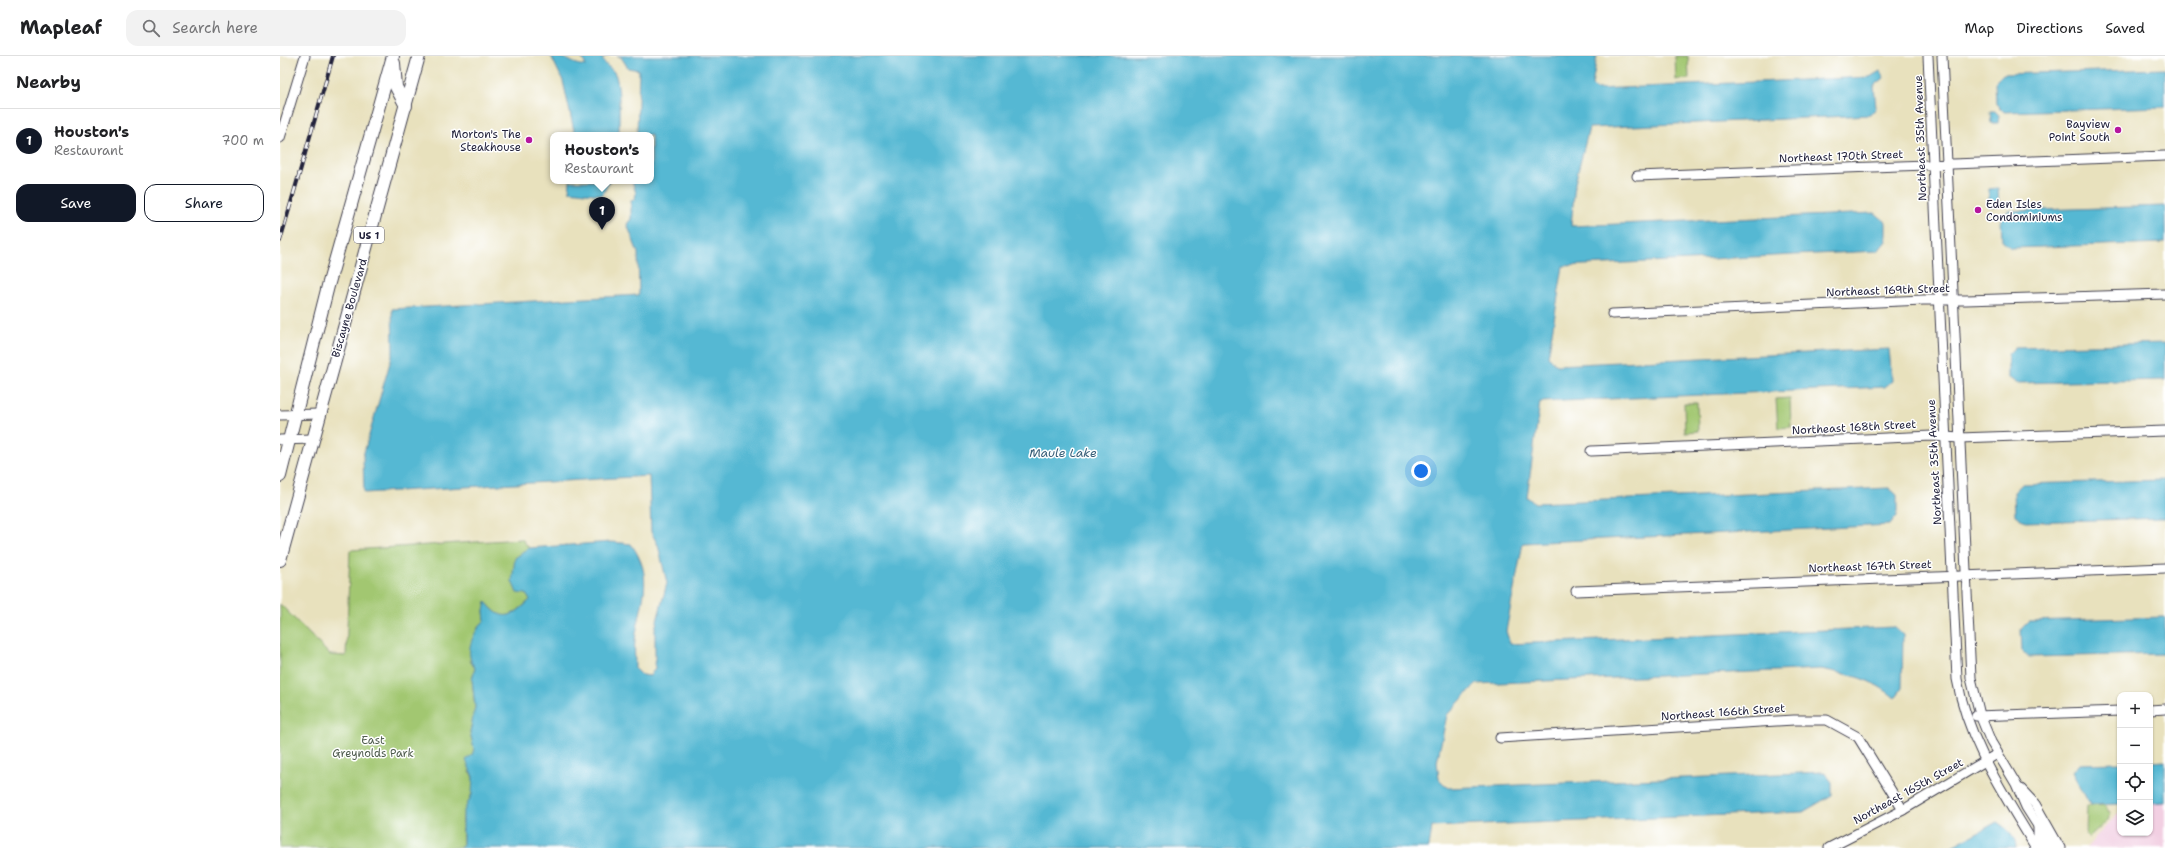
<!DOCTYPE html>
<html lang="en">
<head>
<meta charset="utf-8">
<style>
  :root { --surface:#fff; --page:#f2f2f2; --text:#202124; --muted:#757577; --line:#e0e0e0; --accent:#111827 }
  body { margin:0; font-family:"Shantell Sans",sans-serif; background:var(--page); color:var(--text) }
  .controls { position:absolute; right:12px; bottom:12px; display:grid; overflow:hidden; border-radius:8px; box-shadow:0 1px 3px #0004 }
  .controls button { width:36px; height:36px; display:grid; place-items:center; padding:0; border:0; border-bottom:1px solid var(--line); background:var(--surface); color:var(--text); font:20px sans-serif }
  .you { position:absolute; left:1141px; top:415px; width:14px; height:14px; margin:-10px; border:3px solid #fff; border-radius:50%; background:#1a73e8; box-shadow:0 0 0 6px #1a73e833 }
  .badge { display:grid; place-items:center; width:26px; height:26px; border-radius:50%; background:var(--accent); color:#fff; font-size:13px; font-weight:700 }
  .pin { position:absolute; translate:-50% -33px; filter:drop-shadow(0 1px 2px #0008) }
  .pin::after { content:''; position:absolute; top:21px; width:14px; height:12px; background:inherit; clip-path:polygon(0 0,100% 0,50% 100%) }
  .popup { position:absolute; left:270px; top:76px; width:104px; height:52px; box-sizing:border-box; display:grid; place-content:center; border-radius:8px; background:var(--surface); filter:drop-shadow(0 1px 3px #0005); font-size:13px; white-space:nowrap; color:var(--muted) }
  .popup b { font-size:15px; color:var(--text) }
  .popup::after { content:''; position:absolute; left:50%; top:100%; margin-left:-8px; border:8px solid transparent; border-top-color:var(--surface) }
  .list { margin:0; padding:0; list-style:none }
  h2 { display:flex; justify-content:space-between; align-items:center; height:52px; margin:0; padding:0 16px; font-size:17px }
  h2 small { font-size:13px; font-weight:400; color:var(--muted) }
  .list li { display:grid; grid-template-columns:26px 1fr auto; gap:12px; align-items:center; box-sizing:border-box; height:64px; padding:0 16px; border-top:1px solid var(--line) }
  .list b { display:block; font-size:15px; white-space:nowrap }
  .list p { margin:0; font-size:13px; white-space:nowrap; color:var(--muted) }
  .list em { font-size:13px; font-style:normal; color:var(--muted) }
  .actions { display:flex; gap:8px; padding:12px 16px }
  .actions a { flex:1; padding:9px 0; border:1px solid var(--accent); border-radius:12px; text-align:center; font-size:14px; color:var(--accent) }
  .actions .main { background:var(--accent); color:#fff }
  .icon { flex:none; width:22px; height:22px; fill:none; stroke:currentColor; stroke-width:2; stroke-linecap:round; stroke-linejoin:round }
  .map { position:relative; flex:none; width:1885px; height:792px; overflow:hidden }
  header { display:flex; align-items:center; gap:24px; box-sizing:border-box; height:56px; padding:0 20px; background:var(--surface); border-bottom:1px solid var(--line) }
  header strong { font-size:19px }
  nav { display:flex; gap:22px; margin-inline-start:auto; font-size:14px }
  .search { width:280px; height:36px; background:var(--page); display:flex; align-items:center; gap:10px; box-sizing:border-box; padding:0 14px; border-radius:12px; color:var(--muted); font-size:15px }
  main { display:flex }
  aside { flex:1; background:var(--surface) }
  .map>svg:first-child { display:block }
</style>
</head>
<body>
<header>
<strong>Mapleaf</strong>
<div class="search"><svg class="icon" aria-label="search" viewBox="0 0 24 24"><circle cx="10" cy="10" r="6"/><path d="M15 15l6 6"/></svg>Search here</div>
<nav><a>Map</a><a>Directions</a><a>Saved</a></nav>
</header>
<main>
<aside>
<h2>Nearby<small></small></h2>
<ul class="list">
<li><span class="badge">1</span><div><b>Houston's</b><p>Restaurant</p></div><em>700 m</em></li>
</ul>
<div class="actions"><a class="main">Save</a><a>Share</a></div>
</aside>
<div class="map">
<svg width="1885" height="792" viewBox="0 0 1885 792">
  <rect width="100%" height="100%" fill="#fff"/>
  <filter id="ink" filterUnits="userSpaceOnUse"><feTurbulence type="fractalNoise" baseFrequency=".025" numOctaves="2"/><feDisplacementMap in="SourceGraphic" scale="8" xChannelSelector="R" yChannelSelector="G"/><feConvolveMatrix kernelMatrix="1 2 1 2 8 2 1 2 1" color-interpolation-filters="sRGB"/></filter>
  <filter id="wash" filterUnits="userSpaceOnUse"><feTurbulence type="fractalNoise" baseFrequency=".012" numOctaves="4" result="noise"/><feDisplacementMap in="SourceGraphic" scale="16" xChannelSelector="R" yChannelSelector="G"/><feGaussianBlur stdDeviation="0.9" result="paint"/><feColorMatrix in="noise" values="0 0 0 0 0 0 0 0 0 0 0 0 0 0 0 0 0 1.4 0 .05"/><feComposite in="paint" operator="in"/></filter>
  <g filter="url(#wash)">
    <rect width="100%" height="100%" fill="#e8e1bd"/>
    <polygon fill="#f2cfe2" points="1885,746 1885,792 1806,792 1840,755 1840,777 1870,777 1870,747"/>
    <g fill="#a2c771" stroke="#627456">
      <polygon points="1395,0 1408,0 1409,23 1396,24"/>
      <polygon points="1510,342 1511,371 1498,372 1496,343"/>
      <polygon points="1404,347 1417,347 1418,375 1405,376"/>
      <path d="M242,483L249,492L235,503L246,538L250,544C233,559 224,569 207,547L204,555L205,564L198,571L190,605L195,612L192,623L195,651L190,676L194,693L190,716C200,731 188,743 184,757C181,765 183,779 183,788L180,792H0V548L50,599L66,600L70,494Z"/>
      <polygon points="1824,749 1831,758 1828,761 1829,763 1809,782 1806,778 1807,750"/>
    </g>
    <g fill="#55b8d3" stroke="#3c6d87">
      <path d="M271,0C289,0 289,8 306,10L301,0H327L322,2C326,11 329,10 334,16C341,26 339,66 339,79H295L283,25Z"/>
      <path d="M337,0H1317L1312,29L1316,33L1567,22L1590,21L1600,15L1604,22L1594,30L1596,52L1590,59L1309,72L1295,127L1291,170L1595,157L1606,166V185L1598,195L1283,210L1268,301L1277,309L1609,293L1612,325L1605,331L1260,346L1247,441L1255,447L1609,432L1617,439V460L1610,469L1243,487L1226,575L1230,588L1614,571L1623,579L1622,632L1615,642C1591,622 1571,619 1541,613L1196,628L1167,659L1157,706L1159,723L1168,732L1544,716L1552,726V739L1523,756L1152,771L1149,792H180L183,788V757L192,738L193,721L186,704L192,699L194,693L190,676L195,651L192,623L195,612C183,597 193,576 205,564L204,555L206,546C223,568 233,560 250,544L246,538L237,537L232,525L235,502L249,492L331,486L351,488C376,522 360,547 355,584C354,593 355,602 355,612L362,619L370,620L375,612V573L387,527L378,489L371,476L369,420L84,437L83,400L113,296L112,253L359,239L358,197L347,168L351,163V145L355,142L356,137L352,125H371V79H357L359,14L348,12L341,1Z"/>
      <polygon points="1885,13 1885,51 1724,56 1716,48 1715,26 1723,18"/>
      <polygon points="1710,55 1715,55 1719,59 1718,67 1711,67"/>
      <polygon points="290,125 330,125 322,139 289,135"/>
      <polygon points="1718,132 1719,150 1709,150 1709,133"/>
      <polygon points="1885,150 1885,187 1731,192 1722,185 1721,162 1728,155"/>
      <polygon points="1885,287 1885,324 1736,327 1728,321 1728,298 1735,291"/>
      <polygon points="1885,424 1885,462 1745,466 1735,459 1734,436 1742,428"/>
      <polygon points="1885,561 1885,598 1749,601 1742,595 1741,573 1749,565"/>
      <polygon points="1885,705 1885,746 1870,747 1870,706"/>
      <polygon points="1840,707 1840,748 1810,749 1792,716 1799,708"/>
      <path d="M1717,766C1727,773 1736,779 1736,792H1668Z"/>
    </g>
  </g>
  <g filter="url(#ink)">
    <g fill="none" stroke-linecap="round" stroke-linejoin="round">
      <g stroke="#403f4e" stroke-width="11">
        <g id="minor">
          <path d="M1648,0L1677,623C1688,686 1724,738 1756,792"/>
          <polyline points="1662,0 1691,622 1700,659 1711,686 1736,728 1746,751 1772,792"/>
          <polyline points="0,82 25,0"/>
          <polyline points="1357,120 1885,100"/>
          <polyline points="1332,258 1643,244 1686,244 1885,238"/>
          <polyline points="0,359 39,358"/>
          <polyline points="0,384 32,383"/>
          <polyline points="1311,395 1652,380 1679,382 1885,375"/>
          <polyline points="1296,535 1885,512"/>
          <polyline points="1870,654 1885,653"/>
          <polyline points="1696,660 1840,655"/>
          <polyline points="1220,682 1514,664 1547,664 1578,681 1623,754"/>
          <polyline points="1741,733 1755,748 1780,792"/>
          <polyline points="1758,771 1758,781 1765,792"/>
          <polyline points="1549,792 1623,754 1717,698"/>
        </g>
      </g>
      <g stroke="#403f4e" stroke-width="14">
        <g id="major">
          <polyline points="114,7 116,31 126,50"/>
          <polyline points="0,420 48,230 113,0"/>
          <polyline points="0,504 139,0"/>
        </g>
      </g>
      <use href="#minor" stroke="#fff" stroke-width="9"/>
      <use href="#major" stroke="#fff" stroke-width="12"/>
      <g stroke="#22223b" stroke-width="4">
        <polyline id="rail" points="0,185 53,0"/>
      </g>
      <use href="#rail" stroke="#fff" stroke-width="2.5" stroke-dasharray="8" stroke-linecap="butt"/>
    </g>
  </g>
  <g fill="#b5179e" stroke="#fff" stroke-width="1.5">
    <circle cx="1838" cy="74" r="4"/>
    <circle cx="249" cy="84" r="4"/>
    <circle cx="1698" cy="154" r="4"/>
  </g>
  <g text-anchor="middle" stroke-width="3" stroke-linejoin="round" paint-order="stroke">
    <rect fill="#fff" stroke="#646476" stroke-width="1" x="74" y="171" width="30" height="16" rx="3"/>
    <g font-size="10" font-weight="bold" fill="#22223b">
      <text x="89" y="183">US 1</text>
    </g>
    <g font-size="11" fill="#22223b" stroke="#fff" text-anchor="end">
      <text x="1830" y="72">Bayview<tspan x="1830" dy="13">Point South</tspan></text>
      <text x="241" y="82">Morton's The<tspan x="241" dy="13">Steakhouse</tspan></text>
      <text x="1706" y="152" text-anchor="start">Eden Isles<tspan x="1706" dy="13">Condominiums</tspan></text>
    </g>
    <g font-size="11" fill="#22223b" stroke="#fff">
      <text transform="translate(1640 82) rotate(-92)" y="4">Northeast 35th Avenue</text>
      <text transform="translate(1561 100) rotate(-2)" y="4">Northeast 170th Street</text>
      <text transform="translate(1608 234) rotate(-2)" y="4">Northeast 169th Street</text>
      <text transform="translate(69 252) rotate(-74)" y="4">Biscayne Boulevard</text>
      <text transform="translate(1574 371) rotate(-3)" y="4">Northeast 168th Street</text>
      <text transform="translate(1654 406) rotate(-93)" y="4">Northeast 35th Avenue</text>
      <text transform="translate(1590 510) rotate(-2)" y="4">Northeast 167th Street</text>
      <text transform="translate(1443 656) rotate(-4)" y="4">Northeast 166th Street</text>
      <text transform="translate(1628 735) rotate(-29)" y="4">Northeast 165th Street</text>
    </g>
    <g font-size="11" fill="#4f5c4e" stroke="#fff">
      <text x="93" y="688">East<tspan x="93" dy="13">Greynolds Park</tspan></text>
    </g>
    <g font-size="12" font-style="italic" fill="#365e78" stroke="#fff">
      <text x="783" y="401">Maule Lake</text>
    </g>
  </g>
</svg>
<div class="controls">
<button>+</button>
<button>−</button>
<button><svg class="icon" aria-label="locate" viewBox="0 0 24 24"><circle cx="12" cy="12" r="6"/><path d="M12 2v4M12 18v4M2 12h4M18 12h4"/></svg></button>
<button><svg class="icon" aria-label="layers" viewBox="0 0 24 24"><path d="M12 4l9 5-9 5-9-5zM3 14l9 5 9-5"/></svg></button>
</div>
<div class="you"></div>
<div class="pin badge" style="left:322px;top:174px">1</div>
<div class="popup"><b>Houston's</b>Restaurant</div>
</div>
</main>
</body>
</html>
